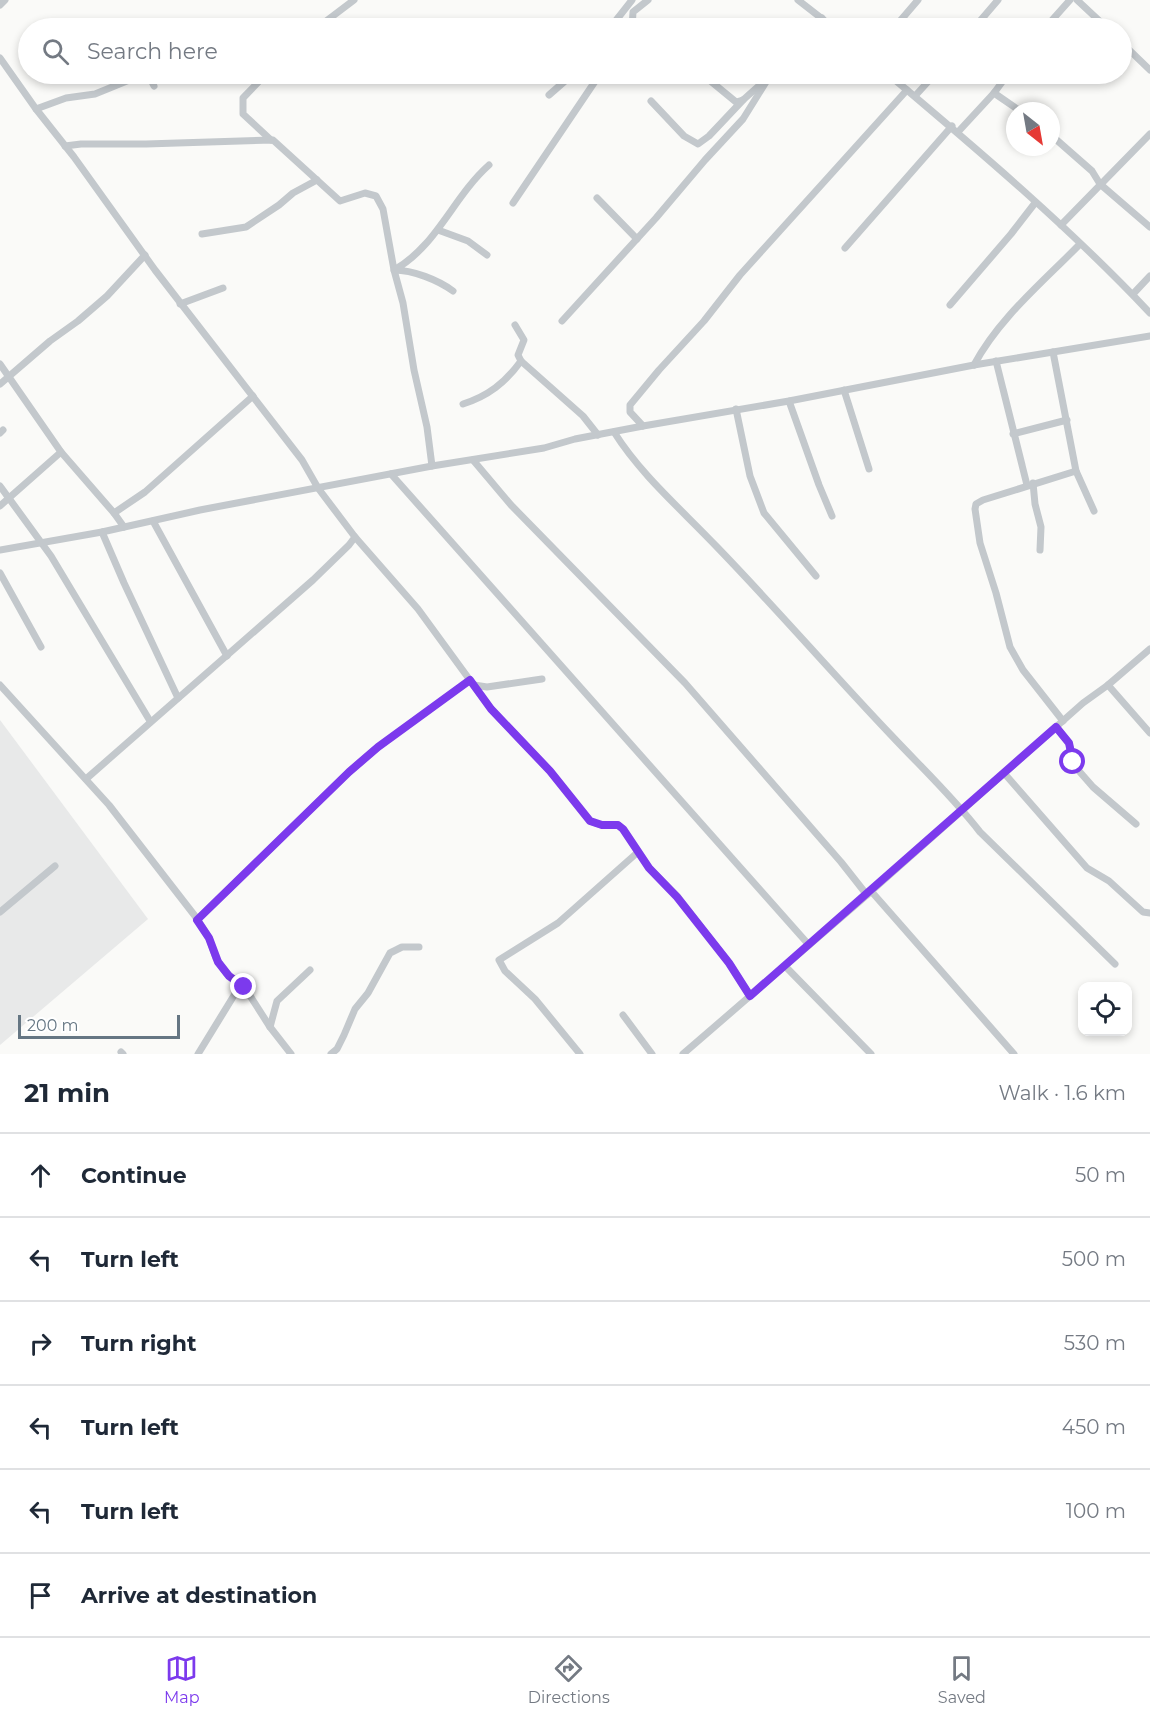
<!DOCTYPE html>
<html lang="en">
<head>
<meta charset="utf-8">
<style>
  :root { --surface:#fff; --page:#f2f2f3; --text:#1f2937; --muted:#747a83; --line:#e0e1e3; --accent:#7c3aed }
  body { margin:0; font-family:Montserrat,sans-serif; background:var(--page); color:var(--text) }
  .controls { position:absolute; right:18px; bottom:18px; display:grid; overflow:hidden; border-radius:12px; box-shadow:0 3px 9px #0003 }
  .controls button { width:54px; height:54px; display:grid; place-items:center; padding:0; border:0; border-bottom:2px solid var(--line); background:var(--surface); color:var(--text); font:30px sans-serif }
  .compass { position:absolute; left:1006px; top:102px; width:54px; height:54px; border-radius:50%; background:var(--surface); box-shadow:0 3px 9px #0003; rotate:149deg }
  .scale { position:absolute; left:18px; bottom:15px; width:162px; box-sizing:border-box; padding-left:6px; border:3px solid #657683; border-top:0; font-size:16px; line-height:21px; white-space:nowrap; color:#657683; -webkit-text-stroke:4px #fff; paint-order:stroke }
  .stop { position:absolute; width:18px; height:18px; margin:-14px; border:4px solid #7c3aed; border-radius:50%; background:#fff }
  .stop.end { background:#7c3aed; border-color:#fff; box-shadow:0 2px 6px #0008 }
  .list { margin:0; padding:0; list-style:none }
  h2 { display:flex; justify-content:space-between; align-items:center; height:78px; margin:0; padding:0 24px; font-size:26px }
  h2 small { font-size:20px; font-weight:400; color:var(--muted) }
  .list li { display:grid; grid-template-columns:39px 1fr auto; gap:18px; align-items:center; box-sizing:border-box; height:84px; padding:0 24px; border-top:2px solid var(--line) }
  .list b { display:block; font-size:22px; white-space:nowrap }
  .list em { font-size:20px; font-style:normal; color:var(--muted) }
  .icon { flex:none; width:33px; height:33px; fill:none; stroke:currentColor; stroke-width:2; stroke-linecap:round; stroke-linejoin:round }
  .map { position:relative; flex:none; width:1150px; height:1054px; overflow:hidden }
  .search { position:absolute; background:var(--surface); box-shadow:0 3px 9px #0003; left:18px; right:18px; top:18px; height:66px; display:flex; align-items:center; gap:15px; box-sizing:border-box; padding:0 21px; border-radius:33px; color:var(--muted); font-size:22px }
  .sheet { height:582px; background:var(--surface) }
  nav { display:flex; justify-content:space-around; align-items:center; box-sizing:border-box; height:84px; border-top:2px solid var(--line); background:var(--surface); font-size:16px; color:var(--muted) }
  nav a { display:grid; justify-items:center; gap:3px }
  nav .on { color:var(--accent) }
  .map>svg:first-child { display:block }
</style>
</head>
<body>
<div class="map">
<svg width="1150" height="1054" viewBox="0 0 1150 1054">
  <rect width="100%" height="100%" fill="#fafaf8"/>
  <polygon fill="#e8e9e9" points="0,720 148,919 0,1045"/>
  <g fill="none" stroke-linecap="round" stroke-linejoin="round">
    <g stroke="#c3c8cc" stroke-width="7">
      <polyline points="798,0 834,28"/>
      <polyline points="1077,0 1107,28"/>
      <polyline points="0,5 5,0"/>
      <polyline points="317,28 354,0"/>
      <polyline points="610,28 632,0"/>
      <polyline points="632,28 633,12 648,0"/>
      <polyline points="812,28 822,18"/>
      <polyline points="894,28 918,0"/>
      <polyline points="974,28 998,0"/>
      <polyline points="1045,28 1070,0"/>
      <polyline points="1122,43 1150,70"/>
      <polyline points="0,58 36,109 74,157 155,270 302,460 318,488 355,537 349,545 313,580 86,779"/>
      <polyline points="266,74 243,98 243,114 271,140"/>
      <polyline points="702,74 736,102 743,100 762,83"/>
      <path d="M888,74C978,150 1069,227 1150,313"/>
      <polyline points="994,93 1008,74"/>
      <polyline points="549,95 573,74"/>
      <polyline points="915,96 935,74"/>
      <polyline points="651,101 684,136 698,144 709,136 743,100"/>
      <polyline points="36,109 66,98 95,94 144,74 149,76 154,86"/>
      <polyline points="958,132 994,93 1020,111"/>
      <polyline points="1051,135 1092,171 1100,184 1150,227"/>
      <polyline points="65,146 81,144 146,144 273,140 340,201 365,193 376,196 383,209 394,270 403,303 414,370 427,427 432,466"/>
      <polyline points="597,198 637,239"/>
      <polyline points="513,203 600,74"/>
      <polyline points="1061,225 1150,134"/>
      <polyline points="438,230 468,241 487,255"/>
      <polyline points="202,234 246,227 279,205 293,193 317,180"/>
      <polyline points="845,248 952,126"/>
      <path d="M453,291C438,280 413,270 394,270C437,246 453,197 489,165"/>
      <polyline points="1133,294 1150,276"/>
      <polyline points="180,304 223,288"/>
      <polyline points="950,305 1011,234 1035,203"/>
      <polyline points="562,321 656,218 705,160 743,119 771,74"/>
      <polyline points="515,325 524,340 518,355 521,361 583,416 598,435"/>
      <polyline points="1053,352 1076,471 1094,511"/>
      <polyline points="996,361 1027,485"/>
      <polyline points="0,364 61,452 114,513 124,527"/>
      <path d="M974,365C999,318 1043,282 1080,244"/>
      <polyline points="0,384 50,341 78,321 107,296 145,255"/>
      <polyline points="844,390 869,469"/>
      <polyline points="789,401 819,485 832,516"/>
      <path d="M463,404C488,396 505,383 521,361"/>
      <polyline points="736,409 750,476 764,513 816,576"/>
      <polyline points="643,426 630,412 630,405 659,370 704,321 740,275 907,90"/>
      <path d="M614,432C641,475 682,510 717,547C776,608 832,673 891,735C921,767 953,797 980,832L1115,964"/>
      <polyline points="0,433 3,430"/>
      <polyline points="1013,434 1067,420"/>
      <polyline points="473,460 511,505 685,683 841,862 867,895"/>
      <polyline points="391,474 809,945"/>
      <polyline points="1033,483 1035,504 1041,527 1040,550"/>
      <polyline points="0,486 51,556 150,721"/>
      <polyline points="0,506 61,452"/>
      <polyline points="114,513 145,492 253,396"/>
      <polyline points="153,521 227,656"/>
      <polyline points="102,532 124,583 178,698"/>
      <polyline points="355,537 418,609 491,709 550,771 590,821 601,825 618,825 623,829 649,868 677,896 729,963 750,996"/>
      <polyline points="0,550 102,532 200,510 432,466 544,448 575,439 643,426 789,401 974,365 1150,336"/>
      <polyline points="0,573 41,647"/>
      <polyline points="0,685 109,805 195,916 209,938 216,958 226,973 247,991 270,1027 291,1054"/>
      <polyline points="474,685 487,687 542,679"/>
      <polyline points="1108,685 1150,733"/>
      <polyline points="1063,721 1023,670 1010,647 996,593 980,543 975,509 976,504 983,500 1076,471"/>
      <polyline points="1056,727 1069,743 1073,762 1079,771 1093,787 1136,824"/>
      <polyline points="1004,773 1087,868 1109,881 1143,912 1150,913"/>
      <polyline points="871,891 1014,1054"/>
      <polyline points="0,912 55,866"/>
      <polyline points="197,920 349,772 378,747 470,680"/>
      <polyline points="785,966 871,1054"/>
      <polyline points="623,1015 652,1054"/>
      <polyline points="270,1027 277,1001 310,970"/>
      <polyline points="121,1052 123,1054"/>
      <polyline points="198,1054 241,984"/>
      <polyline points="331,1054 337,1049 344,1035 355,1009 368,993 390,953 402,947 419,947"/>
      <polyline points="580,1054 535,999 505,971 499,960 558,923 638,852"/>
      <polyline points="683,1054 860,901 1083,703 1108,685 1150,649"/>
    </g>
  </g>
  <g fill="none" stroke-linecap="round" stroke-linejoin="round">
    <polyline stroke="#7c3aed" stroke-width="8" points="244,987 229,976 218,962 209,938 197,920 349,772 378,747 470,680 491,709 550,771 590,821 602,825 618,825 623,829 649,868 677,897 729,963 750,996 1056,727 1069,743 1073,762"/>
  </g>
</svg>
<div class="controls">
<button><svg class="icon" aria-label="locate" viewBox="0 0 24 24"><circle cx="12" cy="12" r="6"/><path d="M12 2v4M12 18v4M2 12h4M18 12h4"/></svg></button>
</div>
<svg class="compass" viewBox="-18 -18 36 36"><path d="M0-13l5 13h-10z" fill="#e53935"/><path d="M0 13l5-13h-10z" fill="#747a83"/></svg>
<div class="scale">200 m</div>
<div class="stop" style="left:1073px;top:762px"></div>
<div class="stop end" style="left:244px;top:987px"></div>
<div class="search"><svg class="icon" aria-label="search" viewBox="0 0 24 24"><circle cx="10" cy="10" r="6"/><path d="M15 15l6 6"/></svg>Search here</div>
</div>
<section class="sheet">
<h2>21 min<small>Walk · 1.6 km</small></h2>
<ul class="list">
<li><svg class="icon" aria-label="ahead" viewBox="0 0 24 24"><path d="M12 20V5M6 11l6-6 6 6"/></svg><div><b>Continue</b></div><em>50 m</em></li>
<li><svg class="icon" aria-label="left" viewBox="0 0 24 24"><path d="M17 20v-9H6M10 6l-5 5 5 5"/></svg><div><b>Turn left</b></div><em>500 m</em></li>
<li><svg class="icon" aria-label="right" viewBox="0 0 24 24"><path d="M7 20v-9h11M14 6l5 5-5 5"/></svg><div><b>Turn right</b></div><em>530 m</em></li>
<li><svg class="icon" aria-label="left" viewBox="0 0 24 24"><path d="M17 20v-9H6M10 6l-5 5 5 5"/></svg><div><b>Turn left</b></div><em>450 m</em></li>
<li><svg class="icon" aria-label="left" viewBox="0 0 24 24"><path d="M17 20v-9H6M10 6l-5 5 5 5"/></svg><div><b>Turn left</b></div><em>100 m</em></li>
<li><svg class="icon" aria-label="arrive" viewBox="0 0 24 24"><path d="M6 21V4h12l-3 4 3 4H6"/></svg><div><b>Arrive at destination</b></div></li>
</ul>
</section>
<nav>
<a class="on"><svg class="icon" aria-label="map" viewBox="0 0 24 24"><path d="M3 6l6-2 6 2 6-2v14l-6 2-6-2-6 2zM9 4v14M15 6v14"/></svg>Map</a>
<a><svg class="icon" aria-label="directions" viewBox="0 0 24 24"><path d="M12 3l9 9-9 9-9-9zM9 14v-3h6M13 9l2 2-2 2"/></svg>Directions</a>
<a><svg class="icon" aria-label="saved" viewBox="0 0 24 24"><path d="M7 4h10v16l-5-4-5 4z"/></svg>Saved</a>
</nav>
</body>
</html>
